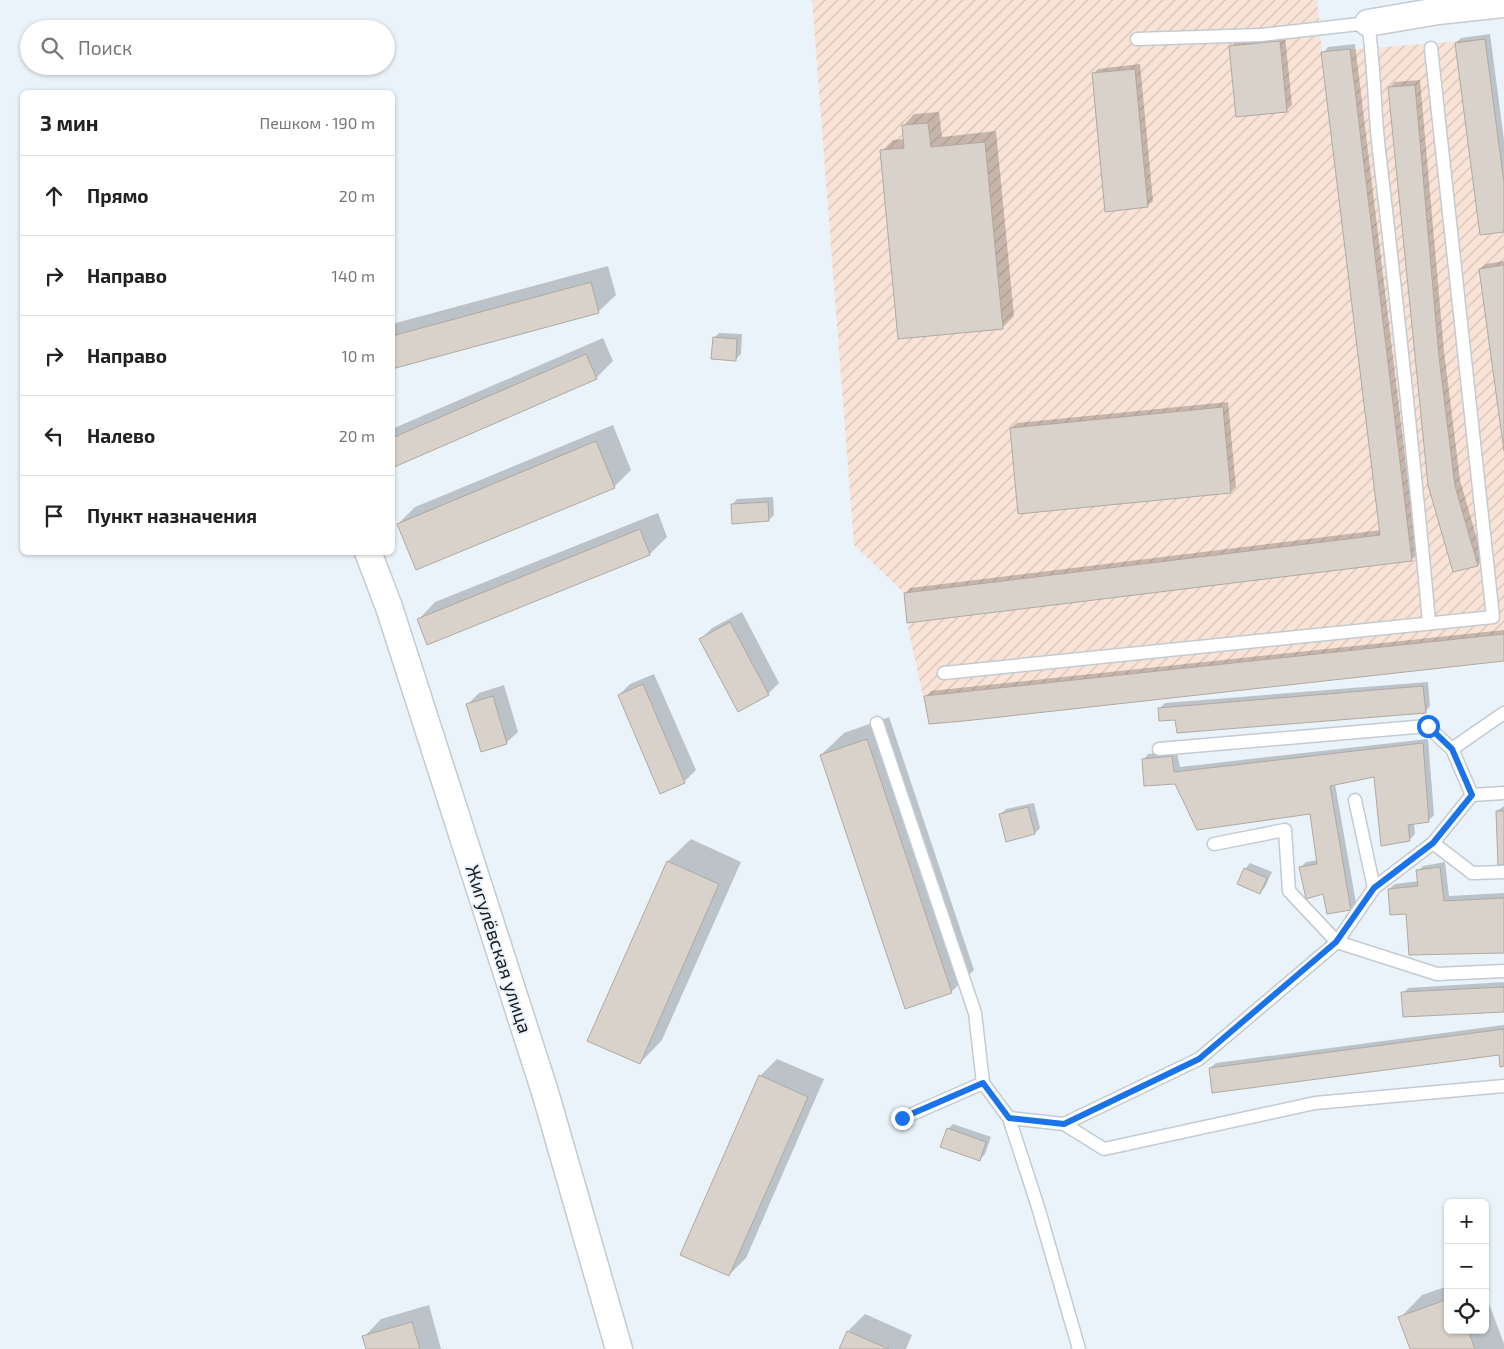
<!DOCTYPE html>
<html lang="ru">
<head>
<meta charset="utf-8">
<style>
  :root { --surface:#fff; --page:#f2f2f2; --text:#222; --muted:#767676; --line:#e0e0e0 }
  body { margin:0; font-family:"Exo 2",sans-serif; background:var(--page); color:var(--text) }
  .controls { position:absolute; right:15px; bottom:15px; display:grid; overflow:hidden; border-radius:8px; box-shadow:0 1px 4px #0004 }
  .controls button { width:45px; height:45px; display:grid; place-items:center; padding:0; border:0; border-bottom:1px solid var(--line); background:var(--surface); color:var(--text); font:25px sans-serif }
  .stop { position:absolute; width:15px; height:15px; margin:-11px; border:4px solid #1a73e8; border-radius:50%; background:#fff }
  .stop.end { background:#1a73e8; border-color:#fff; box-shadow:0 1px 5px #0008 }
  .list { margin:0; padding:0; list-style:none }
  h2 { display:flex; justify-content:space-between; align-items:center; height:65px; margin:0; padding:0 20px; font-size:21px }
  h2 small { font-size:16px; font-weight:400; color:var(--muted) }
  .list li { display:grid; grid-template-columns:32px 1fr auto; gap:15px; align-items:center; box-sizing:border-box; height:80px; padding:0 20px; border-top:1px solid var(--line) }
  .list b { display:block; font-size:19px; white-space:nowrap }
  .list em { font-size:16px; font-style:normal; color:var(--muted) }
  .icon { flex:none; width:28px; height:28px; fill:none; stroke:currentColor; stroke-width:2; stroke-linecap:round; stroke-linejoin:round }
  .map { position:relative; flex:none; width:1504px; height:1349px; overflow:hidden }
  .search { position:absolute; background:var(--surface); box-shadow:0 1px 4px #0004; left:20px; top:20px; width:375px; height:55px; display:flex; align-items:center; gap:12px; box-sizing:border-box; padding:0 18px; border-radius:28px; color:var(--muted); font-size:19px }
  .panel { position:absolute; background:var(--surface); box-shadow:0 1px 4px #0004; left:20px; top:90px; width:375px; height:465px; border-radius:8px }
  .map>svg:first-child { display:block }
</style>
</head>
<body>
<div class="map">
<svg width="1504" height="1349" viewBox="0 0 1504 1349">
  <defs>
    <pattern id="industrial-furrows" width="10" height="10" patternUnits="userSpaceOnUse" patternTransform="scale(1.25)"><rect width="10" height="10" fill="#f9e3d6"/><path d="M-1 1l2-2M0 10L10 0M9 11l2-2" fill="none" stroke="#d5c2b7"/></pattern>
  </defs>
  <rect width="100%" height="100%" fill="#eaf3fa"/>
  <polygon fill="url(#industrial-furrows)" points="812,0 1317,0 1322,52 1485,39 1504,183 1504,661 929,724 907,623 904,593 854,545"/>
  <g fill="#0003">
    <polygon points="1490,34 1504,140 1504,231 1456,43 1461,38"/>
    <polygon points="1285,36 1292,105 1286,111 1231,47 1236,41"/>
    <polygon points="1355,44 1417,555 1411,560 905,594 910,588 1381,530 1323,53 1328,47"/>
    <polygon points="1140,64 1153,201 1147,206 1093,74 1098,69"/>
    <polygon points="1420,80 1444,351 1460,480 1483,560 1478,565 1454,570 1389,88 1395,82"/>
    <polygon points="939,112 942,137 996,131 1014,316 1002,328 882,151 893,140 904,139 903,126 914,114"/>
    <polygon points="1504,261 1504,442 1480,269 1486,264"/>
    <polygon points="608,266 616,295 598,312 392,368 392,324"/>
    <polygon points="719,333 742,334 741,354 736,359 714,338"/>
    <polygon points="603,338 613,361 596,378 392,467 392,429"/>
    <polygon points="1228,402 1236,487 1231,492 1011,428 1017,423"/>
    <polygon points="613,425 631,470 614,487 398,524 415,507"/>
    <polygon points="773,497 774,515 769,520 732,505 737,499"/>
    <polygon points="658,513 667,537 650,554 427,643 418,620 435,602"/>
    <polygon points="742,612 779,683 768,694 701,639 712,628"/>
    <polygon points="1504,630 1504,660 926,696 931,691"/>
    <polygon points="654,674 696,770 684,782 619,695 630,684"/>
    <polygon points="1428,682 1430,706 1425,712 1177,718 1159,709 1165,703"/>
    <polygon points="504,685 518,732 506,743 468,704 479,693"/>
    <polygon points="889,717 974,970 951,992 821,755 844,733"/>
    <polygon points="1428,739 1434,815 1428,821 1414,823 1415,834 1409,840 1375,776 1335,784 1356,903 1351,908 1328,912 1324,893 1300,868 1306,862 1318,860 1311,812 1176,782 1143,760 1148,754 1177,752 1180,767"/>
    <polygon points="1034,803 1040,828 1035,833 1000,815 1006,809"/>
    <polygon points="1504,806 1504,863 1497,811"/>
    <polygon points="691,839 741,862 662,1040 640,1063 668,861"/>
    <polygon points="1445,862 1449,896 1504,893 1504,952 1407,912 1389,889 1395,884 1419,881 1418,871 1423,866"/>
    <polygon points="1250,863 1272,872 1265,887 1260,893 1245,869"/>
    <polygon points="1504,982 1504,1011 1403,993 1408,988"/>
    <polygon points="1504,1025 1504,1065 1500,1054 1210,1068 1216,1063"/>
    <polygon points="777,1059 824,1079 746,1258 729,1275 760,1076"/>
    <polygon points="953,1124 991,1137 985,1154 979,1160 948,1129"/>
    <polygon points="1448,1286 1448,1330 1485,1330 1485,1293 1504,1344 1504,1349 1411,1349 1400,1318 1422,1295"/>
    <polygon points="429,1305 441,1349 367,1349 364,1337 381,1319"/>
    <polygon points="865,1314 912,1335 906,1349 840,1349 848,1331"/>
  </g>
  <g fill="#d9d2ca" stroke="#b0a9a1">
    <polygon points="1485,39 1504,183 1504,232 1480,235 1455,43"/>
    <polygon points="1280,41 1287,112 1236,117 1229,46"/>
    <polygon points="1350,49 1412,561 907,623 904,593 1380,535 1321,52"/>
    <polygon points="1135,69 1148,207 1105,212 1092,73"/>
    <polygon points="1415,85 1439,357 1455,486 1478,566 1453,572 1428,485 1388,87"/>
    <polygon points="928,123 931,147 985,142 1003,329 898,339 880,150 904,148 902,125"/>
    <polygon points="1504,265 1504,451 1479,269"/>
    <polygon points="591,282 599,313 392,369 392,336"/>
    <polygon points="713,337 737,339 736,361 711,359"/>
    <polygon points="586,354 597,379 392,468 392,438"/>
    <polygon points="1223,407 1231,493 1018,514 1010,428"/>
    <polygon points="596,441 615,488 416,570 397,524"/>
    <polygon points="768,502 769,521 732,524 731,504"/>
    <polygon points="640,529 650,555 427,645 417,619"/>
    <polygon points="730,622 769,695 738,712 699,639"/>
    <polygon points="1504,634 1504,661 964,721 929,724 924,696"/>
    <polygon points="643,684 685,783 660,794 618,695"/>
    <polygon points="1423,686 1426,713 1177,733 1175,720 1159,721 1158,708"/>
    <polygon points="493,696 507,744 481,752 466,704"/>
    <polygon points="867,739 952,993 905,1009 820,755"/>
    <polygon points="1423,743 1429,822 1408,825 1410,841 1381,846 1374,777 1330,786 1351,910 1327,914 1323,894 1306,899 1299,867 1317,864 1310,814 1197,830 1175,784 1144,786 1142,759 1172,756 1174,772"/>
    <polygon points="1028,807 1035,834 1006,842 999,814"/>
    <polygon points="1496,811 1504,811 1504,865 1498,865"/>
    <polygon points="667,861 719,884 640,1064 587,1041"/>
    <polygon points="1440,867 1444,901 1504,898 1504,953 1409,955 1406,914 1390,915 1388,889 1418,886 1416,870"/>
    <polygon points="1244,868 1267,878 1260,894 1237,884"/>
    <polygon points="1504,987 1504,1012 1403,1017 1401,992"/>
    <polygon points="1504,1029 1504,1066 1500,1067 1499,1055 1212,1093 1209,1068"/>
    <polygon points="759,1075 808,1097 729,1276 680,1255"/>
    <polygon points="947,1128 986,1142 980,1161 940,1147"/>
    <polygon points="1448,1299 1448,1330 1468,1330 1475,1349 1410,1349 1398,1317"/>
    <polygon points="412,1322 420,1349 366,1349 362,1336"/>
    <polygon points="847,1331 889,1349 839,1349"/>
  </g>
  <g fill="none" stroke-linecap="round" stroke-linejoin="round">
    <g stroke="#c3cbd2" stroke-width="15">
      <g id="service">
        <path d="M1137,39L1261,35L1368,23C1375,68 1374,114 1380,159C1398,313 1415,467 1429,622"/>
        <polyline points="944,673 1493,617 1431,48"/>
        <polyline points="877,723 975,1013 983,1083"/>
        <polyline points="1159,749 1427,726 1452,749"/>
        <polyline points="1472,795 1504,793"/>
        <polyline points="1355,800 1374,888"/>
        <polyline points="1433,843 1472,873 1504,872"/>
        <polyline points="1214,844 1285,830 1289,891 1337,942 1437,974 1504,971"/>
        <polyline points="1009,1118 1064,1124 1199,1059 1337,942 1374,888 1433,843 1472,795 1452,749 1504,713"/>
        <polyline points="901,1119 983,1083 1009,1118 1038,1207 1079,1349"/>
        <polyline points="1064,1124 1104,1149 1315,1103 1504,1086"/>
      </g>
    </g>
    <g stroke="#c3cbd2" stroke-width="29">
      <g id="minor">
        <polyline points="1368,23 1438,11 1504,4"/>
        <polyline points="368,552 389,607 545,1092 619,1349"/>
      </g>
    </g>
    <use href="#service" stroke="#fff" stroke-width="12"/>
    <use href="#minor" stroke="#fff" stroke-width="26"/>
  </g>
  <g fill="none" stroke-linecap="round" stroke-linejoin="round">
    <polyline stroke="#1a73e8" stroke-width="6" points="902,1118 983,1083 1009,1118 1064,1124 1199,1059 1336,942 1374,888 1433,843 1472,795 1452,749 1428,726"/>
  </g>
  <g text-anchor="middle" stroke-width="4" stroke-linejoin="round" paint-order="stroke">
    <g font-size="19" fill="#191c1e" stroke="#eaf3fa">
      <text transform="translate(499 949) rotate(72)" y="7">Жигулёвская улица</text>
    </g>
  </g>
</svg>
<div class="controls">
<button>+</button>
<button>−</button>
<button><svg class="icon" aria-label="locate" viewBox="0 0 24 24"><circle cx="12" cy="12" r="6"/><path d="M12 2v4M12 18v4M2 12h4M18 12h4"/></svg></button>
</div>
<div class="stop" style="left:1428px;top:726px"></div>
<div class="stop end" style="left:902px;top:1118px"></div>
<div class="search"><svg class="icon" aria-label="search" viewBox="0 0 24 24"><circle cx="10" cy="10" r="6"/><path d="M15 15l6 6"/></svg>Поиск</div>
<section class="panel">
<h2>3 мин<small>Пешком · 190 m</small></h2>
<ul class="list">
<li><svg class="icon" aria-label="ahead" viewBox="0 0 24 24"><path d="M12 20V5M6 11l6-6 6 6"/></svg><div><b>Прямо</b></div><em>20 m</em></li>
<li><svg class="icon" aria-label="right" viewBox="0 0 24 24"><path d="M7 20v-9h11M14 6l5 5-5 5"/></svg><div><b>Направо</b></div><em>140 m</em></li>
<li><svg class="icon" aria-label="right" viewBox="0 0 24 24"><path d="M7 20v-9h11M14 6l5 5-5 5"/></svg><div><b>Направо</b></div><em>10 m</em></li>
<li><svg class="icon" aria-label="left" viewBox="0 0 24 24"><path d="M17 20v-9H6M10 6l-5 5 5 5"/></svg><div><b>Налево</b></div><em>20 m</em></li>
<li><svg class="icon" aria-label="arrive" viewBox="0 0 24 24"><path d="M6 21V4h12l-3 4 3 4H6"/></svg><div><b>Пункт назначения</b></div></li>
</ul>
</section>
</div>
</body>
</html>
